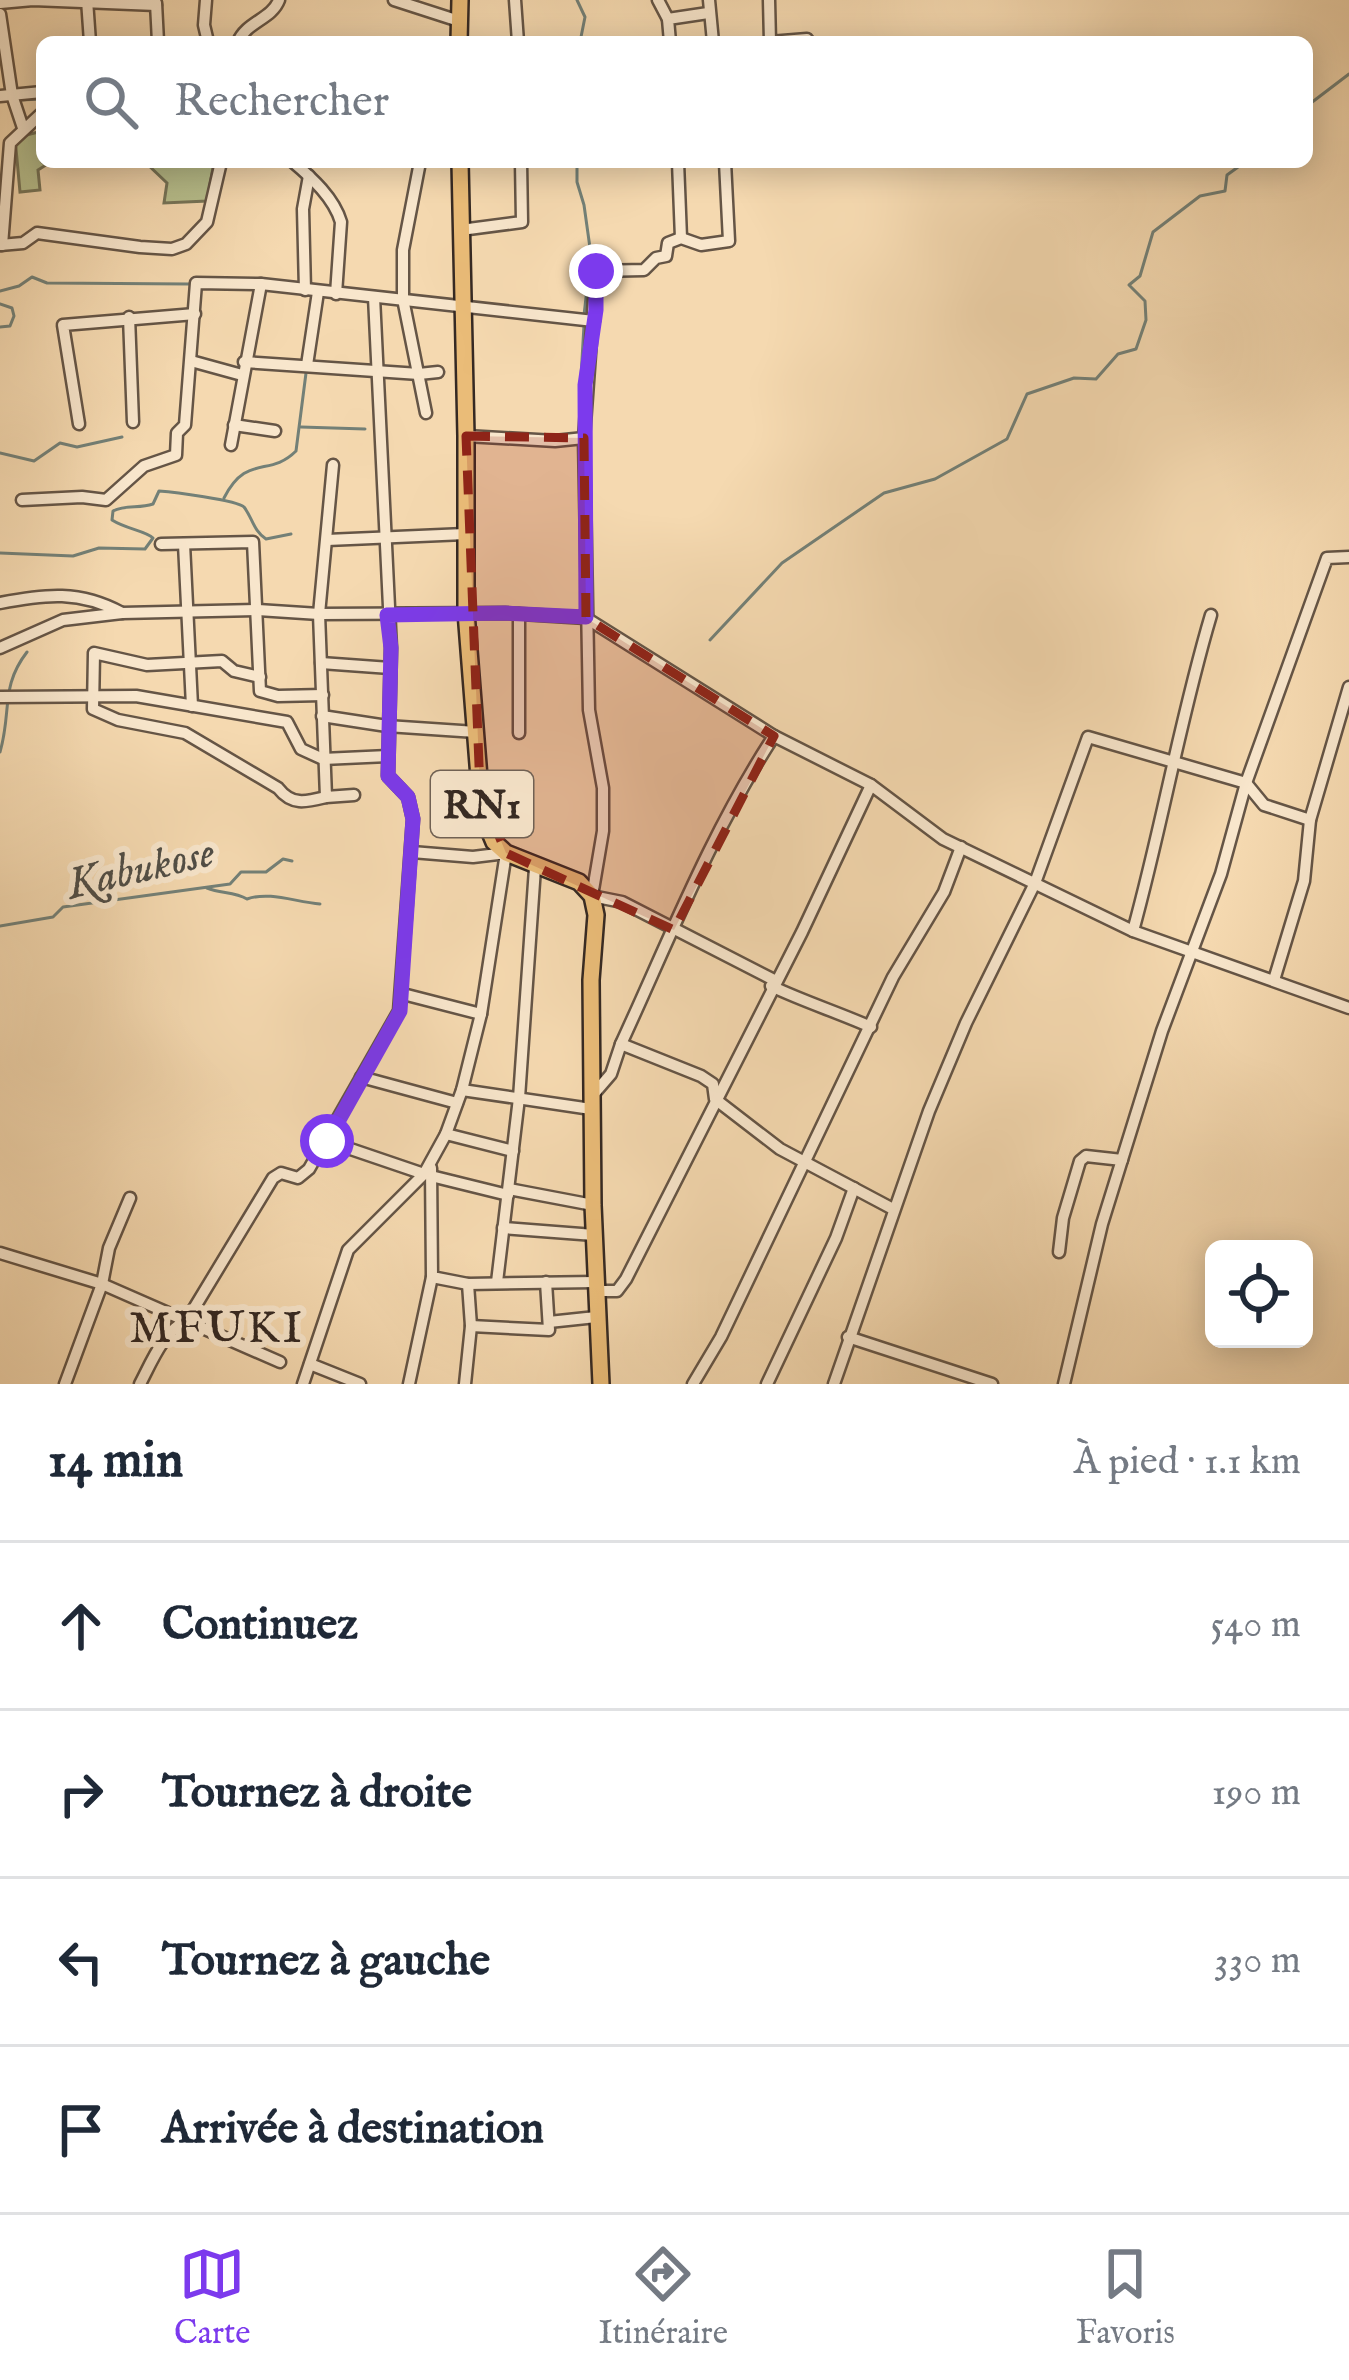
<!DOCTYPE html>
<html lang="fr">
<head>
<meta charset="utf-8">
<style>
  :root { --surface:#fff; --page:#f6f6f7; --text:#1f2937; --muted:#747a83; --line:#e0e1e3; --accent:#7c3aed }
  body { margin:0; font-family:"IM FELL English",serif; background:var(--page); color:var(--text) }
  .controls { position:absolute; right:36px; bottom:36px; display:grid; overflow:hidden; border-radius:18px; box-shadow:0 6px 30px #0003 }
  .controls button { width:108px; height:108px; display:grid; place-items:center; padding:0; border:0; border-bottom:3px solid var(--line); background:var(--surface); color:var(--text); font:60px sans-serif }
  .stop { position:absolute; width:36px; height:36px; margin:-27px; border:9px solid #7c3aed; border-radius:50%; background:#fff }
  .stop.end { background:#7c3aed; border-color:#fff; box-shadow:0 3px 12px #0008 }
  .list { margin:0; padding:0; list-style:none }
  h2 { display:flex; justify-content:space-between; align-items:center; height:156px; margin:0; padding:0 48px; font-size:51px }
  h2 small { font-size:39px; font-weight:400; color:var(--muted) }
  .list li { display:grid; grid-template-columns:78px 1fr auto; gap:36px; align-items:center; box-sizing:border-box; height:168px; padding:0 48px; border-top:3px solid var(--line) }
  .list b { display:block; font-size:45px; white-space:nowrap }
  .list em { font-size:39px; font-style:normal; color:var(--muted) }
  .icon { flex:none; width:66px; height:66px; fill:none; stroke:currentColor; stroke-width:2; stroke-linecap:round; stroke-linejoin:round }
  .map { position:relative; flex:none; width:1349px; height:1384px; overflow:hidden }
  .search { position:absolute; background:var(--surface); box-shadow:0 6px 30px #0003; left:36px; right:36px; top:36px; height:132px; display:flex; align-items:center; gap:30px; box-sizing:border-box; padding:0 42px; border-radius:18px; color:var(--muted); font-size:45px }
  .sheet { height:828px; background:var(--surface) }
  nav { display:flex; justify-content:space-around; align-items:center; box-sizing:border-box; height:168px; border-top:3px solid var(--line); background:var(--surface); font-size:33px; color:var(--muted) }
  nav a { display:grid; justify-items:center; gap:6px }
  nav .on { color:var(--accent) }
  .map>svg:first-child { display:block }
</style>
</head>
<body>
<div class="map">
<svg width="1349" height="1384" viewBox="0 0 1349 1384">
  <rect width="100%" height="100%" fill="#f5d9b0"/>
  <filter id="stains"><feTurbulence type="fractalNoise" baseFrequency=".00167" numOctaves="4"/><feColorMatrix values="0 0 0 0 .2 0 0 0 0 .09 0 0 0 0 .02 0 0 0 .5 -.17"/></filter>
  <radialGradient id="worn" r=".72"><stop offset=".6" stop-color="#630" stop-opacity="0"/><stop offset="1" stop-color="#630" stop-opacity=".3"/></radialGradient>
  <g fill="#b8c08e" stroke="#767458" stroke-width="3">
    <polygon points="42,131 42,162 46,165 38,170 40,190 20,192 15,138"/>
    <polygon points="145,162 214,162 207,201 164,203 167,183"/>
  </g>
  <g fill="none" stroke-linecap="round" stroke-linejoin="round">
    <g stroke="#738077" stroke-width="3">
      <polyline points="577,0 585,17 580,42"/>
      <polyline points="20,100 42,99"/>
      <polyline points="1307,106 1349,74"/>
      <polyline points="577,162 577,182 584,205 591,255 584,315"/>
      <polyline points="0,291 19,286 32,277 47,283 189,284"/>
      <polyline points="0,304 12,308 14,316 10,326 0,327"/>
      <polyline points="581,377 584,325"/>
      <polyline points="301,427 365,429"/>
      <polyline points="0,453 34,461 60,443 77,447 122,437"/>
      <path d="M224,498C247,453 269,478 296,451L306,373"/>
      <path d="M0,553L73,556L99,548L145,549L153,538C146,531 126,529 112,520L113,511C126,504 139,509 153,504L159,491C172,492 237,500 244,507C253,519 253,530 266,539L291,534"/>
      <polyline points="710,640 782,563 884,493 935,479 1007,439 1027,394 1074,378 1096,379 1118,354 1136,349 1146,320 1145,301 1129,285 1140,276 1153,232 1200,196 1225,191 1227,175 1245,162"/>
      <path d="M0,752C12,711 0,687 27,652"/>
      <path d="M207,888C221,894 234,891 247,899C270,891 295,902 320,904"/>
      <polyline points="0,926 53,917 63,907 230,884 241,872 266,872 283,859 292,861"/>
    </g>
    <g stroke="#655546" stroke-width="15">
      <g id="minor">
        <polyline points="87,0 90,42"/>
        <polyline points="206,0 204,25 208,42"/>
        <polyline points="394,0 459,21"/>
        <polyline points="515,0 518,42"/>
        <polyline points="658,0 668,19"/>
        <polyline points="709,0 713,42"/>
        <polyline points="769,0 770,42 807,39"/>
        <polyline points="0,3 33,0 156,5"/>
        <polyline points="156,3 158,42"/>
        <polyline points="0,14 12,95 23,128"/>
        <path d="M238,42C246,22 272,19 279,0"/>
        <polyline points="670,42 668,19 708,13"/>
        <polyline points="0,96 42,92"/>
        <path d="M293,162C312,178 334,198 341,222L336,294"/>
        <polyline points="420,162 403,250 403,299 426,413"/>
        <polyline points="678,162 681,238"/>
        <polyline points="725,162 729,241 701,245 681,238 668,243 666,256 656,258 644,270 596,271 584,438 589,710 603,788 603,831 592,896 622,902 774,980"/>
        <polyline points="461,230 522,222 521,162"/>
        <polyline points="0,245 23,243 37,233 140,247 172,249 186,244 207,222 221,162"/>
        <polyline points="2,245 10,143 42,113"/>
        <polyline points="305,290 303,209 309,176"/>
        <polyline points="129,317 133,422"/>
        <polyline points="191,361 242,375"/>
        <polyline points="244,362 419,374 438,372"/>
        <polyline points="307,365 318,292"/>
        <polyline points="79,424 63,325 195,314"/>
        <polyline points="234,425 275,431"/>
        <polyline points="466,436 555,441 584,438"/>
        <polyline points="231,445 261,284"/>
        <polyline points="333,465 319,614 326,797 354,795"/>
        <polyline points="22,500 82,497 106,500 144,466 176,455 177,433 185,425 196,283 261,284 594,321"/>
        <polyline points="327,540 465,534"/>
        <polyline points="161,544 253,542 260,691 278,696 323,695"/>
        <polyline points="184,544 192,706"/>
        <path d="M0,603C45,594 80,590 122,613"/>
        <polyline points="519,614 519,733"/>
        <polyline points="0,648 63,620 122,613 258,610 319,614 505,613 586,618 774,736 871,785 943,839 1133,931 1349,1008"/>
        <polyline points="321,663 390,668"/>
        <path d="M260,677L234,671L222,661L147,665L94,653L93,709L118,720L185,733L278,788C292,806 306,802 326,797"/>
        <polyline points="0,697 136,696 287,722 301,749 323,759 388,756"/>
        <polyline points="322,716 387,726 476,732"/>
        <path d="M1133,931C1162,826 1180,719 1211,615"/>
        <polyline points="1274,980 1304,881 1310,820"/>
        <path d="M771,986C805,1002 837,1012 871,1027"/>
        <polyline points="403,994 481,1014"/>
        <path d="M621,1044C669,940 711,832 774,736"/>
        <polyline points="361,1077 457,1103"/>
        <polyline points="462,1090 591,1109"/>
        <polyline points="592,1096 611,1074 621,1044 701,1076 713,1084 715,1099 780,1149 893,1209"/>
        <polyline points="446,1134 513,1151"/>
        <polyline points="327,1141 424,1174"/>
        <polyline points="431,1168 432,1277 468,1284 595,1282"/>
        <polyline points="431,1176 508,1195"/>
        <polyline points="509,1189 593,1205"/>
        <polyline points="503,1228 594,1235"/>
        <polyline points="1059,1252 1063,1218 1080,1161 1086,1156 1122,1160"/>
        <polyline points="0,1253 102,1284 280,1362"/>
        <polyline points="497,1282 519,1098 535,868"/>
        <polyline points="595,1291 617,1291 626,1279 802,932 871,785"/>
        <polyline points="549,1322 596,1317"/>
        <polyline points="471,1326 549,1330 546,1282"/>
        <polyline points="848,1337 992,1384"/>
        <polyline points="310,1364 360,1384"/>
        <polyline points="65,1384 102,1284 109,1248 130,1198"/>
        <path d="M140,1384C152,1361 163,1332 187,1320L273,1178L281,1173L298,1178L309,1169L399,1011L413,819L408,797L388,776L391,648L374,297"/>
        <polyline points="303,1384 348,1250 424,1174 446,1134 462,1090 481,1014 506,853 473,857 412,852"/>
        <polyline points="409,1384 432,1277"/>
        <polyline points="465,1384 471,1326 468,1284"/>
        <polyline points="693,1384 721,1337 893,977 944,892 961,847"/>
        <polyline points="767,1384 836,1238 854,1188"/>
        <polyline points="834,1384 929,1111 966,1023 1035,883 1088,737 1246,783 1264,805 1310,820 1349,687"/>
        <polyline points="1064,1384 1102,1224 1162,1031 1221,874 1246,783 1327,558 1349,557"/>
      </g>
    </g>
    <g stroke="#352923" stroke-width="20">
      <g id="highway">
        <polyline points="459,42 460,0"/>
        <polyline points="460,162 466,436 466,612 480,790 486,823 494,842 506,853 579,882 592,896 596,915 591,980 593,1205 601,1384"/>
      </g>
    </g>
    <use href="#minor" stroke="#f8e6cc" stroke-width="10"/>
    <use href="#highway" stroke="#eabc78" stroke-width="15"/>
  </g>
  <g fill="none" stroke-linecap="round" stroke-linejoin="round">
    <polyline stroke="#7c3aed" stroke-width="15" points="327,1141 400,1011 413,819 408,797 388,776 391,648 387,615 505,613 586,617 585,385 596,310 596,271"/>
  </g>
  <path fill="#8f2418" fill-opacity="0.2" stroke="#8f2418" stroke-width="9" stroke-dasharray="24 15" stroke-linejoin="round" d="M466,436L584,438L586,618L774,736L674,930L506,853L480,790Z"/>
  <g text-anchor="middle" stroke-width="12" stroke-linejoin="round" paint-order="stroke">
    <rect fill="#f8e6cc" stroke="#706256" stroke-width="3" x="431" y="771" width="102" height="66" rx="9"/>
    <g font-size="39" font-weight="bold" fill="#352923">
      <text x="482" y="818">RN1</text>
    </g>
    <g font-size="45" font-style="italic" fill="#4f4d46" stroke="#f8e6cc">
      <text transform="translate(140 866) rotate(-13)" y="16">Kabukose</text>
    </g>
    <g font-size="45" letter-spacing="3" fill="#352923" stroke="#f8e6cc">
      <text x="217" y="1342">MFUKI</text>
    </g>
  </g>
  <rect width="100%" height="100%" filter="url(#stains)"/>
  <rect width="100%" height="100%" fill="url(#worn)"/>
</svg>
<div class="controls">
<button><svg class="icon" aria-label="locate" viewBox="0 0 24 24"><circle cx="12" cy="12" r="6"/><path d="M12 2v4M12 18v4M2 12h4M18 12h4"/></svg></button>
</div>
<div class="stop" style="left:327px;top:1141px"></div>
<div class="stop end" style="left:596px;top:271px"></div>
<div class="search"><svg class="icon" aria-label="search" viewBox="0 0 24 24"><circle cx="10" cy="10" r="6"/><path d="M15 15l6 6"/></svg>Rechercher</div>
</div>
<section class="sheet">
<h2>14 min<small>À pied · 1.1 km</small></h2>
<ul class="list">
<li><svg class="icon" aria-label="ahead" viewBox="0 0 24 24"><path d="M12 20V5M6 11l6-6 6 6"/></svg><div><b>Continuez</b></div><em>540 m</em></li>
<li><svg class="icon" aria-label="right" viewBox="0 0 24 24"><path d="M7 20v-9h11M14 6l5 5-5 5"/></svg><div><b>Tournez à droite</b></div><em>190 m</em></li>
<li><svg class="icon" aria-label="left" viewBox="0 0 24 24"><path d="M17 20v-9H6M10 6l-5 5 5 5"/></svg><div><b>Tournez à gauche</b></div><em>330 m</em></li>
<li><svg class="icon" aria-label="arrive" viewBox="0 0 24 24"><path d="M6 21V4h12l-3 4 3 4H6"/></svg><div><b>Arrivée à destination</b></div></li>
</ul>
</section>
<nav>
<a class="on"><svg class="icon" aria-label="map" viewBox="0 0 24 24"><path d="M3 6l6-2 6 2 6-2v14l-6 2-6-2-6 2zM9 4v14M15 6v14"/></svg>Carte</a>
<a><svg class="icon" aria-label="directions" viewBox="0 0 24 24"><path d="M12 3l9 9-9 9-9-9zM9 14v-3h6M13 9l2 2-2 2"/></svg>Itinéraire</a>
<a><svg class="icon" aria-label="saved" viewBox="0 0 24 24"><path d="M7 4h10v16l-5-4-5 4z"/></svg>Favoris</a>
</nav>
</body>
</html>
